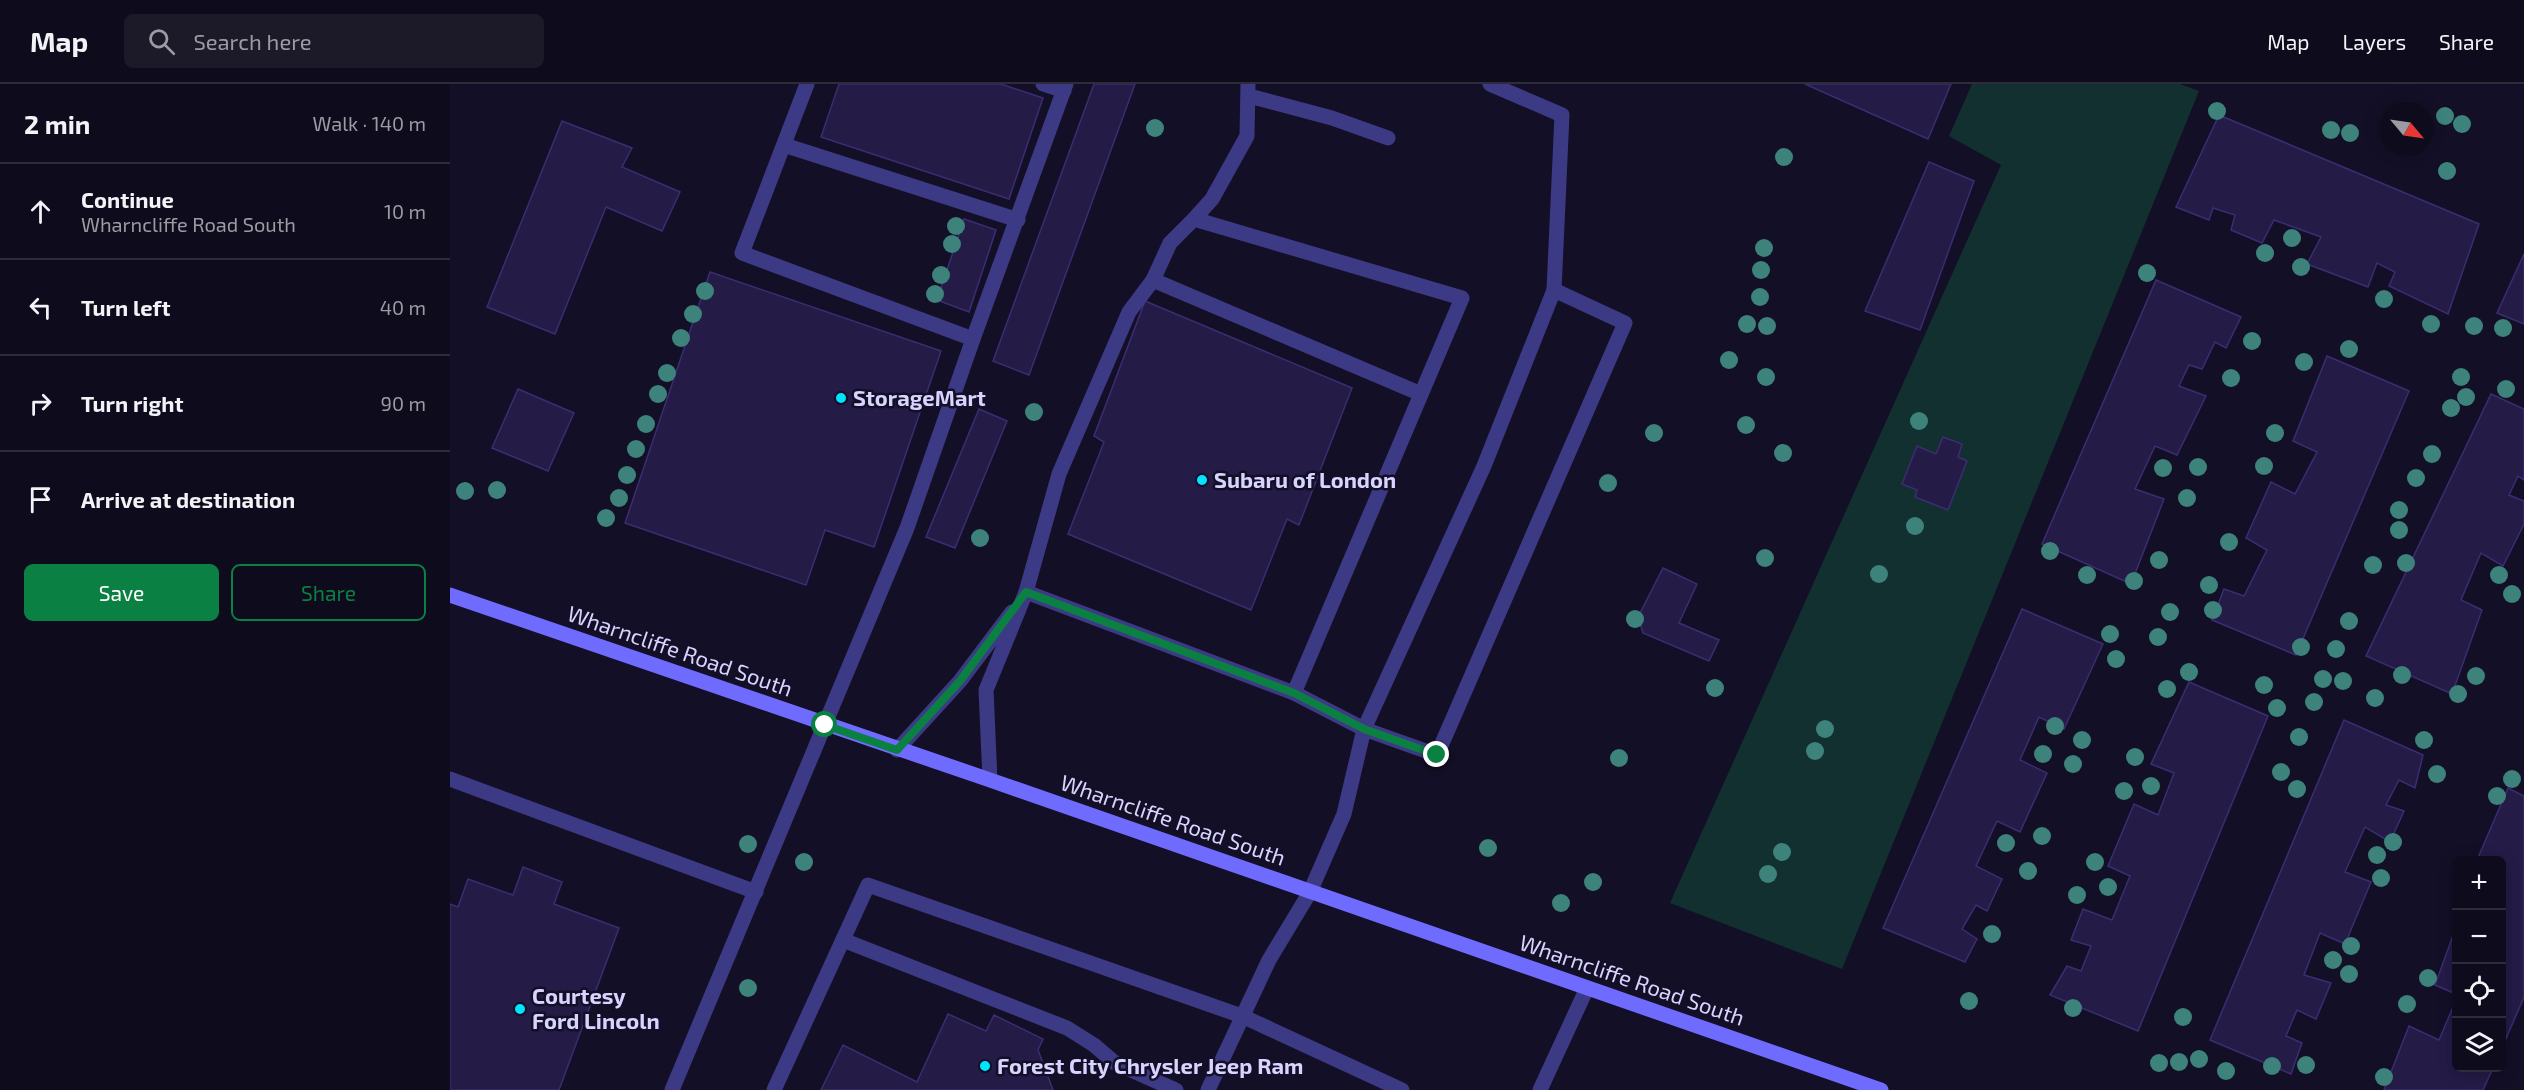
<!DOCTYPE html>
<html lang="en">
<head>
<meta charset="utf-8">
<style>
  :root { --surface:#0e0b1c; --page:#1c1929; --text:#f1f3f6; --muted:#9b9ba3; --line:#2e2b3b; --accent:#0b8043 }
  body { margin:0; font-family:"Exo 2",sans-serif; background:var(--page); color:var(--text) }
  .controls { position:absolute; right:18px; bottom:18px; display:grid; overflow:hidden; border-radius:9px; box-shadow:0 3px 15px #0003 }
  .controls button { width:54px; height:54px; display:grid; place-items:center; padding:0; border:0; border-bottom:2px solid var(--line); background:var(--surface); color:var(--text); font:30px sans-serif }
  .compass { position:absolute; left:1930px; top:18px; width:54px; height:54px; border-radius:50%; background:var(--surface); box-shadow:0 3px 15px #0003; rotate:119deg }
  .stop { position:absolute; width:18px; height:18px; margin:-14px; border:4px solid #0b8043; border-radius:50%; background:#fff }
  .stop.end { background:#0b8043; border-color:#fff; box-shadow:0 2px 6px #0008 }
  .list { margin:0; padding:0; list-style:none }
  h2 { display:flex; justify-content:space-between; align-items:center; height:78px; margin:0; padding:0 24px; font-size:26px }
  h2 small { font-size:20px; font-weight:400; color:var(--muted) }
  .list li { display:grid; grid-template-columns:39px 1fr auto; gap:18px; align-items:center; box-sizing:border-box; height:96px; padding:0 24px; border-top:2px solid var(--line) }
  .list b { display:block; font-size:22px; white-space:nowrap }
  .list p { margin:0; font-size:20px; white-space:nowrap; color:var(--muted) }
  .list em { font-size:20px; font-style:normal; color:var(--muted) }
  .actions { display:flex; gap:12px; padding:18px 24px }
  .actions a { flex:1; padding:14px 0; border:2px solid var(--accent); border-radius:9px; text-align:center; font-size:21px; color:var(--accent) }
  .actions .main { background:var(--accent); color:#fff }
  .icon { flex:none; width:33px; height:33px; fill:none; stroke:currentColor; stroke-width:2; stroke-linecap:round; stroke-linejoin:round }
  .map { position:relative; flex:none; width:2074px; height:1006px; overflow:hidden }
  header { display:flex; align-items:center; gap:36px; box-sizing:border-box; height:84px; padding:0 30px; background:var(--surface); border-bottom:2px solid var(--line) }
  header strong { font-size:28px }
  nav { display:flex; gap:33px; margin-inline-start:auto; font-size:21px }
  .search { width:420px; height:54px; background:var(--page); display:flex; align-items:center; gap:15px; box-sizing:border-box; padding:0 21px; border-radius:9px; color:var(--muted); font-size:22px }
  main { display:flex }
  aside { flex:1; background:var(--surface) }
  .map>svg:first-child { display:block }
</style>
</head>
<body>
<header>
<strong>Map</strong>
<div class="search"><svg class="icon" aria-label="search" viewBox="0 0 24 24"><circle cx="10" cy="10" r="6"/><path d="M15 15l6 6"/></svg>Search here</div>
<nav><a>Map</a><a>Layers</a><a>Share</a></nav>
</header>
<main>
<aside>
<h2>2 min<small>Walk · 140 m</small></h2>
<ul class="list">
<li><svg class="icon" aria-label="ahead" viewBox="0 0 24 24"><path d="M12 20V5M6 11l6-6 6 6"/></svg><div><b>Continue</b><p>Wharncliffe Road South</p></div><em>10 m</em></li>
<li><svg class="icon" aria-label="left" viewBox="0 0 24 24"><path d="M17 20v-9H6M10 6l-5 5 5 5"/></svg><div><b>Turn left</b></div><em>40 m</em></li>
<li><svg class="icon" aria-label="right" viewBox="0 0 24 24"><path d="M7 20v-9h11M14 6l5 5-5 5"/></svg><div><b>Turn right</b></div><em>90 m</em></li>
<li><svg class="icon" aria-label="arrive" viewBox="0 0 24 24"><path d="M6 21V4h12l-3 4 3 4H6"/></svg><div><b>Arrive at destination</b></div></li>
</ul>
<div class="actions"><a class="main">Save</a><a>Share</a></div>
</aside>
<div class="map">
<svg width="2074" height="1006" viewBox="0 0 2074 1006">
  <rect width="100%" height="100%" fill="#130f26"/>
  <polygon fill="#12302f" points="1522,0 1730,0 1749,7 1392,885 1220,819 1551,81 1499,52"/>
  <g fill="#241b47" stroke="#3b2d73" stroke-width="1.5">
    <polygon points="389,0 551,0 593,14 559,115 371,53"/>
    <polygon points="644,0 685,0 579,291 543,277"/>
    <polygon points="1355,0 1501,0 1478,55"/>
    <polygon points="1769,31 2029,140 1998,230 1939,202 1945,188 1927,179 1918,203 1857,180 1871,153 1824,136 1812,159 1781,146 1785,131 1763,124 1759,136 1726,123"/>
    <polygon points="112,37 182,64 172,83 230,108 212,147 156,123 105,250 37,223"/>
    <polygon points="1479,78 1524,97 1470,246 1415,227"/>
    <polygon points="514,135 546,146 519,228 487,216"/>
    <polygon points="2074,170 2074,240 2047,229"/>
    <polygon points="260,188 491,267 424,463 375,446 356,501 175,439"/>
    <polygon points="1706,196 1791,233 1776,264 1765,258 1752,285 1739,281 1729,302 1756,312 1727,371 1705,362 1685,405 1714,415 1681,500 1592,460"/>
    <polygon points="695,217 902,304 849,441 837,435 801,526 618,450 654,358 644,352"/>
    <polygon points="1877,272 1959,307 1846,571 1762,536 1774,505 1794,512 1817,466 1796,454 1821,398 1845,410 1867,368 1843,357"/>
    <polygon points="68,305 124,329 98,387 42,364"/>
    <polygon points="2041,310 2074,325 2074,396 2068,392 2059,411 2074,417 2074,440 2053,482 2031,469 2011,516 2032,526 2002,610 1916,572"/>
    <polygon points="529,325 557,337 505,464 476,453"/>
    <polygon points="1493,353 1512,360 1508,373 1517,377 1498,426 1465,413 1467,406 1452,400 1467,362 1486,370"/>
    <polygon points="1213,484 1247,500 1229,539 1269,556 1259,577 1193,549 1188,533"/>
    <polygon points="1572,525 1653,560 1614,645 1589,633 1570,676 1597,689 1570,748 1547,737 1526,782 1552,795 1537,827 1526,821 1512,845 1527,855 1515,878 1433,844"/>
    <polygon points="1739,598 1818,632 1688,947 1600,911 1617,882 1631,887 1641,862 1621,856 1633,825 1662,836 1680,792 1658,782 1684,720 1708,731 1724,689 1701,680"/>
    <polygon points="1894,636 1973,671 1965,704 1949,696 1936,721 1954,727 1940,758 1915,743 1895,788 1921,798 1895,860 1870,849 1854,891 1881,899 1866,935 1847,926 1836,952 1852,959 1841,990 1760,956"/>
    <polygon points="2058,704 2074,712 2074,913 2052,964 2052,776 2027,776"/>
    <polygon points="73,783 112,798 104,820 169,844 109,1006 0,1006 0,820 8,823 18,795 63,811"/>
    <polygon points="2006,843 2006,910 1985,901"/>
    <polygon points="2006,916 2006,984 2043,984 2033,1006 1934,1006 1959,942 1989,956"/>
    <polygon points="498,930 536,947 544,931 593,955 588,966 603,1006 371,1006 393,961 467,998"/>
  </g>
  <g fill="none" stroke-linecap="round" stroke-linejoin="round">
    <g stroke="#3d3a85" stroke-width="15">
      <polyline points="357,0 292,169 523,255"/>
      <polyline points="593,0 614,7"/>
      <polyline points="799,12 882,34 938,54"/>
      <polyline points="334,61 568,136"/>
      <polyline points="744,135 720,159 703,196 971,310"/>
      <polyline points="576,508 844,609 1012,214 744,135 762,115 797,52 798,0"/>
      <polyline points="844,609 914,645 1034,382 1104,206"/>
      <polyline points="447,666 510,597 562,528"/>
      <polyline points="0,695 306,808"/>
      <polyline points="540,696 536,606 576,508 609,390 679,228 703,196"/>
      <polyline points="393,856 617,944 644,961 665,979 726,1006"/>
      <polyline points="222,1006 457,444 523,255 616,0"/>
      <polyline points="324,1006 418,801 792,932 952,1006"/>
      <polyline points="758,1006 819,876 860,808 894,730 914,645 987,671 1175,239 1104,206 1112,31 1040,0"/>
      <polyline points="1090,1006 1137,904"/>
    </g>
    <polyline stroke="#6f6bff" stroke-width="15" points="0,511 540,696 1431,1006"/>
  </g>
  <g fill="#3d827b">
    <circle cx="1767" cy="27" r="9"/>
    <circle cx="1995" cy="32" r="9"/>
    <circle cx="2012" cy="40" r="9"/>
    <circle cx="705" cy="44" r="9"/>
    <circle cx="1881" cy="46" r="9"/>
    <circle cx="1900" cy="49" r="9"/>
    <circle cx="1334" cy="73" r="9"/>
    <circle cx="1997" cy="87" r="9"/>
    <circle cx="506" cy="142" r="9"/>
    <circle cx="1842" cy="154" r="9"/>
    <circle cx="502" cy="160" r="9"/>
    <circle cx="1314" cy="164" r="9"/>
    <circle cx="1815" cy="169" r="9"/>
    <circle cx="1851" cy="183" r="9"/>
    <circle cx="1311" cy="186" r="9"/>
    <circle cx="1697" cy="189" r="9"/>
    <circle cx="491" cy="191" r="9"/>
    <circle cx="255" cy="207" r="9"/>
    <circle cx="485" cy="210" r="9"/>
    <circle cx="1310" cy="213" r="9"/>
    <circle cx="1934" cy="215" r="9"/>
    <circle cx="243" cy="230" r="9"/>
    <circle cx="1297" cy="240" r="9"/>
    <circle cx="1981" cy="240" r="9"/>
    <circle cx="1317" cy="242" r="9"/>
    <circle cx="2024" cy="242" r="9"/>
    <circle cx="2053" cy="244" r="9"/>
    <circle cx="231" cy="254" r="9"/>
    <circle cx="1802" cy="257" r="9"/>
    <circle cx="1899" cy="265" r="9"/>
    <circle cx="1279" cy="276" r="9"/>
    <circle cx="1854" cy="278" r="9"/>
    <circle cx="217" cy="289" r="9"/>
    <circle cx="1316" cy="293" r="9"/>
    <circle cx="2011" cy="293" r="9"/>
    <circle cx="1781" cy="294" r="9"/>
    <circle cx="2056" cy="305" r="9"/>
    <circle cx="208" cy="310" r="9"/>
    <circle cx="2016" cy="313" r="9"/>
    <circle cx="2001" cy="324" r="9"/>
    <circle cx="584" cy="328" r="9"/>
    <circle cx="1469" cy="337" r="9"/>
    <circle cx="196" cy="340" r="9"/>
    <circle cx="1296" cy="341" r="9"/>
    <circle cx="1204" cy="349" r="9"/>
    <circle cx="1825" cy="349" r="9"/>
    <circle cx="186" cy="365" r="9"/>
    <circle cx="1333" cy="369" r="9"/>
    <circle cx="1982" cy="370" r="9"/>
    <circle cx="1814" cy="382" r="9"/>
    <circle cx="1748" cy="383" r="9"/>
    <circle cx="1713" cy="384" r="9"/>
    <circle cx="177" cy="391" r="9"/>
    <circle cx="1966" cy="394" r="9"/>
    <circle cx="1158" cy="399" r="9"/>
    <circle cx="47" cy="406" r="9"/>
    <circle cx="15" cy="407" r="9"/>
    <circle cx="169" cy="414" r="9"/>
    <circle cx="1737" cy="414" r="9"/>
    <circle cx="1949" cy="426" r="9"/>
    <circle cx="156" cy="434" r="9"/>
    <circle cx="1465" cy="442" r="9"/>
    <circle cx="1949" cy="446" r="9"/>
    <circle cx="530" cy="454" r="9"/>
    <circle cx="1779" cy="458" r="9"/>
    <circle cx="1600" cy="467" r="9"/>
    <circle cx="1315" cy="474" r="9"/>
    <circle cx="1709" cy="476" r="9"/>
    <circle cx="1956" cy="479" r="9"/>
    <circle cx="1923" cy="481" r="9"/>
    <circle cx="1429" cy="490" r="9"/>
    <circle cx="1637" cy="491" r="9"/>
    <circle cx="2049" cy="491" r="9"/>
    <circle cx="1684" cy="497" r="9"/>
    <circle cx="1759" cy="501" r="9"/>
    <circle cx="2062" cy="510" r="9"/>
    <circle cx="1763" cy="526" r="9"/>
    <circle cx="1720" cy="528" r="9"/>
    <circle cx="1185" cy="535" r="9"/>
    <circle cx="1899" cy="537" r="9"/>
    <circle cx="1660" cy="550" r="9"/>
    <circle cx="1708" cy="553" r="9"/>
    <circle cx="1851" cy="563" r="9"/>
    <circle cx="1886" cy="565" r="9"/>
    <circle cx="1666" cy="575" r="9"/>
    <circle cx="1739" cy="588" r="9"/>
    <circle cx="1952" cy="591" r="9"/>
    <circle cx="2026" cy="592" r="9"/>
    <circle cx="1873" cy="595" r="9"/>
    <circle cx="1893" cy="597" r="9"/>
    <circle cx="1814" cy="601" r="9"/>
    <circle cx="1265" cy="604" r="9"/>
    <circle cx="1717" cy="605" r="9"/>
    <circle cx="2008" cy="610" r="9"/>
    <circle cx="1925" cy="614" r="9"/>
    <circle cx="1864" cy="618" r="9"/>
    <circle cx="1827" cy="624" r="9"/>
    <circle cx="1605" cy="642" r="9"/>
    <circle cx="1375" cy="645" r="9"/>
    <circle cx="1849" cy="653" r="9"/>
    <circle cx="1632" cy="656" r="9"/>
    <circle cx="1974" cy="656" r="9"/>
    <circle cx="1365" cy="667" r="9"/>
    <circle cx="1593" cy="670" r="9"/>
    <circle cx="1685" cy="673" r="9"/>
    <circle cx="1169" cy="674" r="9"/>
    <circle cx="1623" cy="680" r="9"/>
    <circle cx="1831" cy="688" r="9"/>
    <circle cx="1987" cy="690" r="9"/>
    <circle cx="2062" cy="695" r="9"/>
    <circle cx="1701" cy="702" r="9"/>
    <circle cx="1847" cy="705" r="9"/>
    <circle cx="1674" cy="707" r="9"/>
    <circle cx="2047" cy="712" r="9"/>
    <circle cx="1592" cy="752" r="9"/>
    <circle cx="1943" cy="758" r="9"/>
    <circle cx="1556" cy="759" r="9"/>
    <circle cx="298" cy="760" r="9"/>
    <circle cx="1038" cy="764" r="9"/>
    <circle cx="1332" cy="768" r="9"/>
    <circle cx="1927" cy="771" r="9"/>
    <circle cx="354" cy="778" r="9"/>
    <circle cx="1645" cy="778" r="9"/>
    <circle cx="1578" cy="787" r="9"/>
    <circle cx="1318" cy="790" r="9"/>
    <circle cx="1931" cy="794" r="9"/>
    <circle cx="1143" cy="798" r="9"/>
    <circle cx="1658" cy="803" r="9"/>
    <circle cx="1627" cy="811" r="9"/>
    <circle cx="1111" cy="819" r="9"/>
    <circle cx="1542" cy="850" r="9"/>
    <circle cx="1901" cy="862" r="9"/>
    <circle cx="1883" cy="876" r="9"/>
    <circle cx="1899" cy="890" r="9"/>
    <circle cx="1978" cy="894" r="9"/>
    <circle cx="298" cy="904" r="9"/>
    <circle cx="1519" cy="917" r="9"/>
    <circle cx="1957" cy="920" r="9"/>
    <circle cx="1623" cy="924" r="9"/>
    <circle cx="1733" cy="933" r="9"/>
    <circle cx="1749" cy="975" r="9"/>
    <circle cx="1729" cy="978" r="9"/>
    <circle cx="1709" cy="979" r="9"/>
    <circle cx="1856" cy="981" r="9"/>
    <circle cx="1822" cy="982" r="9"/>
    <circle cx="1776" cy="987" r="9"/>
    <circle cx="1934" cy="993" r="9"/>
  </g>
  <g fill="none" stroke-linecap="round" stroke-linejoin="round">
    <polyline stroke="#0b8043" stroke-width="8" points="375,641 447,666 510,597 576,508 844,609 914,645 987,671"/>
  </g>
  <g fill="#00e5ff" stroke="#130f26" stroke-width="2">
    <circle cx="391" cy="314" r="6"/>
    <circle cx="752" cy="396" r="6"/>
    <circle cx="70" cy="925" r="6"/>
    <circle cx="535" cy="982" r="6"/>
  </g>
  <g text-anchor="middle" stroke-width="5" stroke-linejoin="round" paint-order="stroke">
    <g font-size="22" font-weight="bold" fill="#d9d4ff" stroke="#130f26" text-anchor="start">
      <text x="403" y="322">StorageMart</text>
      <text x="764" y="404">Subaru of London</text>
      <text x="82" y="920">Courtesy<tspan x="82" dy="25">Ford Lincoln</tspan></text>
      <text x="547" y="990">Forest City Chrysler Jeep Ram</text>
    </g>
    <g font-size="22" fill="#d9d4ff" stroke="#130f26">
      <text transform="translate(230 567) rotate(19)" y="8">Wharncliffe Road South</text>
      <text transform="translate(723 736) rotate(19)" y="8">Wharncliffe Road South</text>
      <text transform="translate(1182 896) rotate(19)" y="8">Wharncliffe Road South</text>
    </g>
  </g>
</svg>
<div class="controls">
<button>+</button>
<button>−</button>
<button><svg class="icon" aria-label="locate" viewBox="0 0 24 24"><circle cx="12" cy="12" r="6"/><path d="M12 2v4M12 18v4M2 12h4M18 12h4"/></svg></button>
<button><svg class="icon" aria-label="layers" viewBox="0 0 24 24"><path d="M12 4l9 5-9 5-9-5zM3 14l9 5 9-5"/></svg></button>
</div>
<svg class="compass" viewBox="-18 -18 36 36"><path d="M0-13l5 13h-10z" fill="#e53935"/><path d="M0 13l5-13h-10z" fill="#9b9ba3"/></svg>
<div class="stop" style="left:375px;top:641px"></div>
<div class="stop end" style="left:987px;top:671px"></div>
</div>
</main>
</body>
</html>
